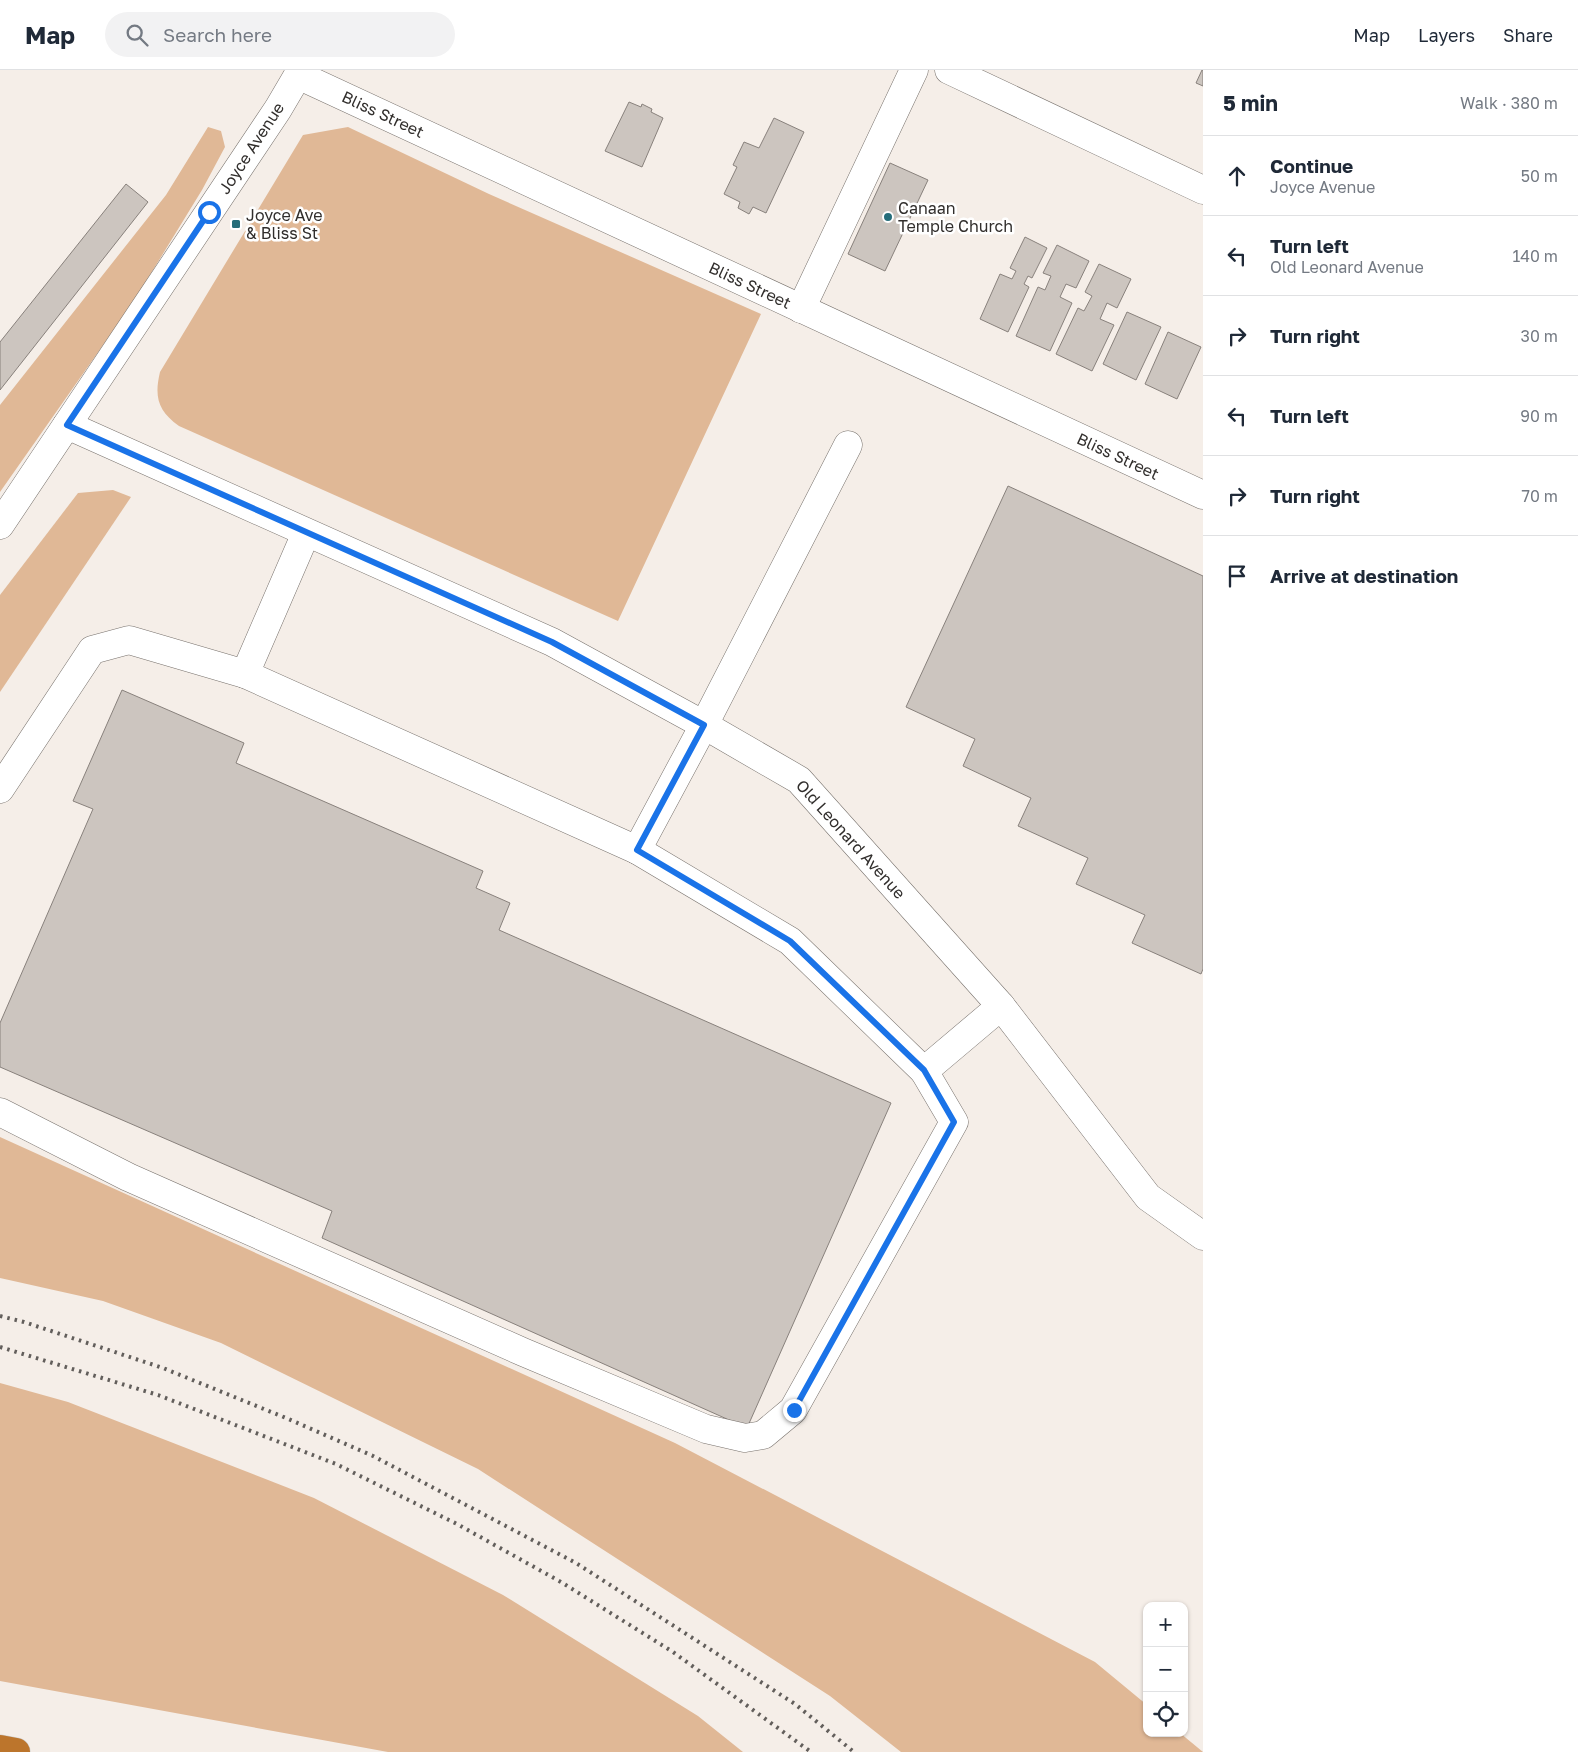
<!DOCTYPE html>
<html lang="en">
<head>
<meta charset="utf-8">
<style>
  :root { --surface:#fff; --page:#f2f2f3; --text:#1f2937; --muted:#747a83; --line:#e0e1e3 }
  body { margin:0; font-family:"Golos Text",sans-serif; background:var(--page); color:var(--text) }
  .controls { position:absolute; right:15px; bottom:15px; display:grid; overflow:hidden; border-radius:10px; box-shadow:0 1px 4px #0004 }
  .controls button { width:45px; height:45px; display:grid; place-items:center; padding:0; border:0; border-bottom:1px solid var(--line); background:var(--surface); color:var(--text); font:25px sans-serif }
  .stop { position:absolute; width:15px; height:15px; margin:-11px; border:4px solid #1a73e8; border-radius:50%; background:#fff }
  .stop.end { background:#1a73e8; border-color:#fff; box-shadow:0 1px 5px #0008 }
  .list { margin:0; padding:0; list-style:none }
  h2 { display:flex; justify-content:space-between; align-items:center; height:65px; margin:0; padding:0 20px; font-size:21px }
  h2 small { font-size:16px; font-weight:400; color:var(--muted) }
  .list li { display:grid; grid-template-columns:32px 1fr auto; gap:15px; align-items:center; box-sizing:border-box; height:80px; padding:0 20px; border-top:1px solid var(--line) }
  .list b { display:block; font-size:19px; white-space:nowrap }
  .list p { margin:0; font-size:16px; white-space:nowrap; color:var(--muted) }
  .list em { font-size:16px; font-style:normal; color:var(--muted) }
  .icon { flex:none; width:28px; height:28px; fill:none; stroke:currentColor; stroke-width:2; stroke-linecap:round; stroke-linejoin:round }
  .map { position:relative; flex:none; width:1203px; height:1682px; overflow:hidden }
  header { display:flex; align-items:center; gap:30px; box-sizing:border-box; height:70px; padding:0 25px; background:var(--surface); border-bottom:1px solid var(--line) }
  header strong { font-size:24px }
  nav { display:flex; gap:28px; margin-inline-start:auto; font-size:18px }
  .search { width:350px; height:45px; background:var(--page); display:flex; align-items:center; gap:12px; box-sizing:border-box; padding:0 18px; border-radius:28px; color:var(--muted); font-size:19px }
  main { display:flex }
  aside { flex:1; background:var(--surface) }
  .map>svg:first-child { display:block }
</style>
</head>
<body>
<header>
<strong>Map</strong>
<div class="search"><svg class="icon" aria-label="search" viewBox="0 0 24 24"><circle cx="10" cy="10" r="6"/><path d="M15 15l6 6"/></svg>Search here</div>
<nav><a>Map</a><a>Layers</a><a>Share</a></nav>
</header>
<main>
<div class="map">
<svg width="1203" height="1682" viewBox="0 0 1203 1682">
  <rect width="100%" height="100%" fill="#f5eee8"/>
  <g fill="#e0b896">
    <polygon points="208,57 221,61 225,77 202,120 134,231 0,422 0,335 166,125"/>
    <path d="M348,57L489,124L761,244L618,551L179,356C158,341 154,327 160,302L303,65Z"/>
    <polygon points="113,420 131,427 0,622 0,525 78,423"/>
    <polygon points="0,1067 675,1373 1095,1592 1147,1635 1147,1663 1180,1663 1203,1682 901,1682 830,1626 478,1399 221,1273 103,1231 0,1208"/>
    <polygon points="0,1313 68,1332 314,1428 503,1525 698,1646 743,1682 388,1682 0,1611"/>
  </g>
  <g fill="#ccc5bf" stroke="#88817c">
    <polygon points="1202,0 1203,0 1203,16 1196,13"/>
    <polygon points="629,32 641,37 642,34 652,39 651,42 663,48 642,97 605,81"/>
    <polygon points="774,48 804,62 766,143 753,137 749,144 738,138 740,132 724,124 737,97 733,95 744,72 759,78"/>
    <polygon points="890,93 928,110 885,201 848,184"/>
    <polygon points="126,114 148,132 0,320 0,272"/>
    <polygon points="1025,167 1047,178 1032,208 1028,206 1024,214 1029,217 1008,262 980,249 1000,204 1012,209 1016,201 1010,198"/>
    <polygon points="1057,175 1089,191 1076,218 1066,214 1060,227 1072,233 1050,281 1016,266 1038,217 1045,220 1051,206 1043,203"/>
    <polygon points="1099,194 1131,209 1117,238 1107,233 1100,249 1114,255 1092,301 1056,284 1078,238 1084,241 1092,226 1085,222"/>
    <polygon points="1127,242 1161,257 1136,310 1103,294"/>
    <polygon points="1168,262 1201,277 1177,329 1145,314"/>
    <polygon points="1008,416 1203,506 1203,899 1201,904 1132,873 1145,845 1076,814 1088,788 1018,756 1031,728 963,696 975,669 906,637"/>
    <polygon points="122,620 244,673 236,693 483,801 476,818 510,833 499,860 891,1033 747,1358 322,1168 332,1141 0,997 0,953 93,739 73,731"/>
  </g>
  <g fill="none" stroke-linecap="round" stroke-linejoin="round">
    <g stroke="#78726d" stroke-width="29">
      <g id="minor">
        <polyline points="949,0 1203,120"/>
        <polyline points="298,5 1203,425"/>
        <polyline points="801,239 914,0"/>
        <polyline points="67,355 552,572 704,655 799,710 1001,936 1148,1127 1203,1166"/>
        <polyline points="0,455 278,39 301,0"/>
        <polyline points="245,604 637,780 704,655 848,375"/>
        <polyline points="0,719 92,580 129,570 245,604 306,463"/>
        <polyline points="637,780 790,871 924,1001"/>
        <polyline points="0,1042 128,1107 523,1282 706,1359 745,1368 763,1365 793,1340 954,1052 924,1001 1001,936"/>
      </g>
    </g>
    <g stroke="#cecdcc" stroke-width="29">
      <polyline id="highway" points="0,1679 16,1682"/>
    </g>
    <use href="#minor" stroke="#fff" stroke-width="28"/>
    <use href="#highway" stroke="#bc752c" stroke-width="28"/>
    <g stroke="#625e5b" stroke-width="4" stroke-dasharray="2.5 5" stroke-linecap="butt">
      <polyline points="0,1246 24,1252 163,1298 286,1348 373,1386 576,1493 795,1634 854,1682"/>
      <polyline points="0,1277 158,1325 336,1394 457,1454 561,1512 673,1582 811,1682"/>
    </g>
  </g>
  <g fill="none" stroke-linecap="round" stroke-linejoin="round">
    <polyline stroke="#1a73e8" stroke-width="6" points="209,142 67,355 552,572 704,655 637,780 790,871 924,1000 954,1052 794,1340"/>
  </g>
  <g fill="#256d7a" stroke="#fff" stroke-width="2">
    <circle cx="888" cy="147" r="5"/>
    <rect x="231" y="149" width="10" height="10" rx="2.5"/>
  </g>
  <g text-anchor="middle" stroke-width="5" stroke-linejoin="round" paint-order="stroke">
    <g font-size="16" fill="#312e2c" stroke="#fff">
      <text transform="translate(383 44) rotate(25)" y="6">Bliss Street</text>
      <text transform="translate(251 78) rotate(-57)" y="6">Joyce Avenue</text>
      <text transform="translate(750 215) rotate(25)" y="6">Bliss Street</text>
      <text transform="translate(1118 386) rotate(25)" y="6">Bliss Street</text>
      <text transform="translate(851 769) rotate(48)" y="6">Old Leonard Avenue</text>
    </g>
    <g font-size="16" fill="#312e2c" stroke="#fff" text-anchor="start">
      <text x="898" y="144">Canaan<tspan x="898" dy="18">Temple Church</tspan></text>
      <text x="246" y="151">Joyce Ave<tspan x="246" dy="18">&amp; Bliss St</tspan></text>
    </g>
  </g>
</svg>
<div class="controls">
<button>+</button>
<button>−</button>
<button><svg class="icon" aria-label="locate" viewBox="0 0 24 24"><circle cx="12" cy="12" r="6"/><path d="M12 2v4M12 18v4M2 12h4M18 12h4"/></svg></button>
</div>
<div class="stop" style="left:209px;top:142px"></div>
<div class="stop end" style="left:794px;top:1340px"></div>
</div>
<aside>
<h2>5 min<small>Walk · 380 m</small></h2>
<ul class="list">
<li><svg class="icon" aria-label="ahead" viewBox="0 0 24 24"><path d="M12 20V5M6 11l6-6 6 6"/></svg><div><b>Continue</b><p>Joyce Avenue</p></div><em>50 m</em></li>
<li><svg class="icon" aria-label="left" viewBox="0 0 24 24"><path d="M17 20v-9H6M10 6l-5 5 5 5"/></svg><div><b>Turn left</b><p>Old Leonard Avenue</p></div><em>140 m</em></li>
<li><svg class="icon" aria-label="right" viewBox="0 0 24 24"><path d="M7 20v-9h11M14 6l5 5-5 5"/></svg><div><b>Turn right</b></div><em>30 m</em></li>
<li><svg class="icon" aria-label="left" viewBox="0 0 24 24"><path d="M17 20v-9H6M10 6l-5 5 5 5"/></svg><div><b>Turn left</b></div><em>90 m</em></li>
<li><svg class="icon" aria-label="right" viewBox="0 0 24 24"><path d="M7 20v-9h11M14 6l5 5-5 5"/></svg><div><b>Turn right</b></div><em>70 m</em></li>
<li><svg class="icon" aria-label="arrive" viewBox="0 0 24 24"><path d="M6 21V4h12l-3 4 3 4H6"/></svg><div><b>Arrive at destination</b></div></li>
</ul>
</aside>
</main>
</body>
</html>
